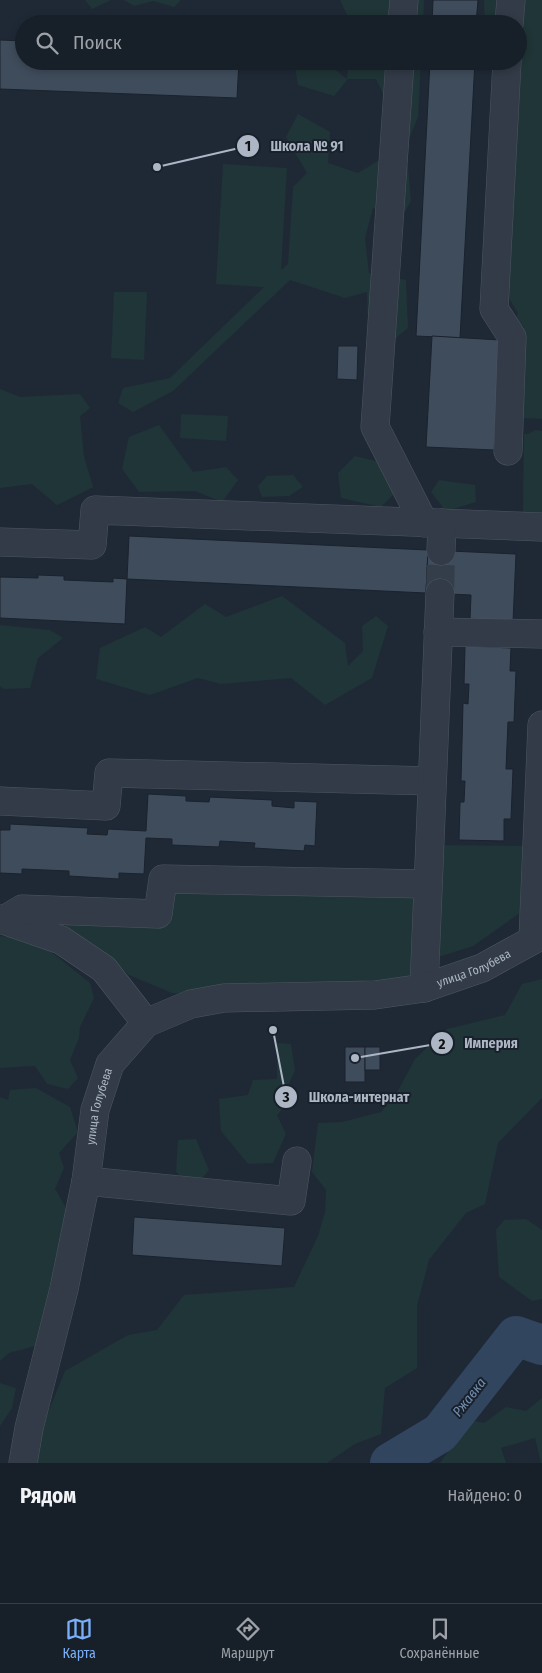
<!DOCTYPE html>
<html lang="ru">
<head>
<meta charset="utf-8">
<style>
  :root { --surface:#171f28; --page:#242c34; --text:#f1f3f6; --muted:#9ea2a8; --line:#363d45; --accent:#7aaffa }
  body { margin:0; font-family:"Fira Sans Condensed",sans-serif; background:var(--page); color:var(--text) }
  .list { margin:0; padding:0; list-style:none }
  h2 { display:flex; justify-content:space-between; align-items:center; height:65px; margin:0; padding:0 20px; font-size:21px }
  h2 small { font-size:16px; font-weight:400; color:var(--muted) }
  .icon { flex:none; width:28px; height:28px; fill:none; stroke:currentColor; stroke-width:2; stroke-linecap:round; stroke-linejoin:round }
  .map { position:relative; flex:none; width:542px; height:1463px; overflow:hidden }
  .search { position:absolute; background:var(--surface); box-shadow:0 2px 8px #0003; left:15px; right:15px; top:15px; height:55px; display:flex; align-items:center; gap:12px; box-sizing:border-box; padding:0 18px; border-radius:28px; color:var(--muted); font-size:19px }
  .sheet { height:140px; background:var(--surface) }
  nav { display:flex; justify-content:space-around; align-items:center; box-sizing:border-box; height:70px; border-top:1px solid var(--line); background:var(--surface); font-size:14px; color:var(--muted) }
  nav a { display:grid; justify-items:center; gap:2px }
  nav .on { color:var(--accent) }
  .map>svg:first-child { display:block }
</style>
</head>
<body>
<div class="map">
<svg width="542" height="1463" viewBox="0 0 542 1463">
  <rect width="100%" height="100%" fill="#1f2936"/>
  <g fill="#203537">
    <polygon points="85,0 111,0 92,9"/>
    <polygon points="124,0 181,0 174,7 153,1 134,6"/>
    <polygon points="340,0 424,0 423,24 348,24 348,17"/>
    <polygon points="484,0 542,0 542,419 524,418 524,327 515,320 518,313 505,292 518,61 518,24 485,24"/>
    <polygon points="294,61 324,61 347,79 348,61 421,61 418,117 407,144 376,79 348,79 334,96 298,85"/>
    <polygon points="298,114 330,132 328,163 358,173 386,156 408,166 411,201 398,223 373,208 365,238 369,273 406,280 408,328 391,342 368,327 367,292 345,298 290,280 173,391 133,412 118,403 123,388 170,378 264,287 216,284 223,164 287,168 281,270 288,264 293,187 307,173 286,137"/>
    <polygon points="114,292 147,292 144,360 111,358"/>
    <polygon points="0,389 20,397 80,394 90,408 80,416 84,456 93,487 57,505 32,484 0,488"/>
    <polygon points="181,414 228,416 226,441 180,438"/>
    <polygon points="159,425 193,472 226,467 238,480 222,502 195,491 139,492 122,469 129,437"/>
    <polygon points="536,430 542,431 542,513 523,512 524,434 528,434"/>
    <polygon points="355,456 388,464 401,487 381,507 341,498 338,473"/>
    <polygon points="293,475 303,487 289,496 262,497 258,486 267,476"/>
    <polygon points="439,480 475,485 476,502 446,511 431,492"/>
    <polygon points="282,596 345,643 348,666 363,651 362,626 376,616 388,626 372,678 325,705 291,678 221,684 198,678 150,695 96,679 100,648 145,627 161,637 205,604 226,617"/>
    <polygon points="0,625 50,630 63,638 38,658 30,688 4,689 0,686"/>
    <polygon points="439,845 530,846 527,908 473,946 432,959"/>
    <polygon points="174,885 420,891 415,974 407,981 189,994 172,993 129,975 104,952 65,932 66,917 167,922"/>
    <polygon points="0,936 35,939 90,983 94,998 80,1027 79,1038 70,1060 78,1078 68,1089 47,1084 35,1066 0,1068"/>
    <polygon points="542,979 542,1098 498,1143 485,1204 466,1213 429,1260 417,1306 417,1368 385,1388 381,1434 355,1444 327,1463 38,1463 37,1457 42,1427 65,1371 128,1335 157,1330 184,1295 294,1287 318,1236 325,1212 326,1190 312,1172 318,1123 342,1122 381,1112 395,1096 415,1059 447,1029 505,1015 522,984"/>
    <polygon points="277,1043 291,1044 295,1070 289,1084 293,1098 277,1115 286,1134 273,1163 248,1164 221,1131 219,1099 248,1095 253,1080 277,1079"/>
    <polygon points="36,1088 70,1107 78,1132 59,1153 64,1168 55,1189 65,1206 74,1245 35,1346 9,1353 0,1361 0,1097 8,1100 10,1090"/>
    <polygon points="196,1139 209,1170 193,1189 176,1172 178,1140"/>
    <polygon points="526,1219 542,1230 542,1299 532,1301 499,1277 496,1230 504,1220"/>
    <polygon points="0,1383 16,1388 12,1408 0,1426"/>
    <polygon points="542,1398 542,1463 541,1463 535,1438 501,1448 506,1463 440,1463 470,1420 484,1423 506,1407 526,1411"/>
  </g>
  <g fill="none" stroke-linecap="round" stroke-linejoin="round">
    <polyline stroke="#31455e" stroke-width="40" points="390,1463 440,1433 516,1336 542,1345"/>
  </g>
  <g fill="#3f4c5b" stroke="#1a222d">
    <polygon points="433,0 478,0 476,24 432,24"/>
    <polygon points="0,40 24,41 24,61 239,61 237,98 0,89"/>
    <polygon points="430,61 475,61 460,338 416,336"/>
    <polygon points="432,336 500,340 494,450 426,447"/>
    <polygon points="338,346 358,346 357,380 337,379"/>
    <polygon points="129,536 428,550 426,593 127,579"/>
    <polygon points="428,550 516,554 513,622 470,619 471,595 426,593"/>
    <polygon points="38,575 64,576 64,580 113,582 113,578 127,579 125,624 0,618 0,577 38,578"/>
    <polygon points="465,646 511,648 510,671 516,671 514,722 508,722 506,769 513,769 511,819 504,819 504,841 459,840 460,802 464,802 465,781 461,781 463,703 468,704 469,684 464,684"/>
    <polygon points="148,794 186,796 186,801 209,802 210,797 272,800 272,806 294,808 294,801 317,802 315,846 305,845 304,851 254,848 255,843 220,841 219,847 172,845 172,839 146,838 144,874 119,873 119,879 69,876 69,871 22,869 22,874 0,873 0,830 10,830 10,824 88,828 87,834 107,835 108,829 146,831"/>
    <rect x="345" y="1047" width="20" height="35"/>
    <rect x="365" y="1047" width="15" height="23"/>
    <polygon points="134,1217 285,1228 282,1266 132,1255"/>
  </g>
  <g fill="none" stroke-linecap="round" stroke-linejoin="round">
    <polyline stroke="#343e4b" stroke-width="28" stroke-dasharray="28 14" stroke-linecap="butt" points="440,593 441,551"/>
    <g stroke="#4d5662" stroke-width="29">
      <g id="minor">
        <polyline points="402,24 404,0"/>
        <polyline points="509,24 511,0"/>
        <polyline points="400,61 375,427 424,523"/>
        <polyline points="507,61 494,309 512,337 508,451"/>
        <polyline points="0,542 92,545 95,510 542,527"/>
        <polyline points="441,551 442,523"/>
        <polyline points="438,632 542,634"/>
        <polyline points="0,801 106,806 109,773 432,781"/>
        <polyline points="0,919 61,940 104,969 146,1023"/>
        <polyline points="4,920 22,909 158,914 163,879 427,884"/>
        <polyline points="533,940 542,725"/>
        <polyline points="424,988 440,593"/>
        <polyline points="86,1181 291,1201 297,1161"/>
        <path id="s1" d="M23,1463L29,1428L64,1289L86,1181L95,1110L110,1064L146,1023L191,1004L224,998L375,995L424,988L482,968L533,940L542,931"/>
      </g>
    </g>
    <use href="#minor" stroke="#323b47" stroke-width="28"/>
  </g>
  <g text-anchor="middle" stroke-width="4" stroke-linejoin="round" paint-order="stroke">
    <g font-size="12" fill="#acb6c4" stroke="#18202b">
      <text dy="4" stroke="none"><textPath href="#s1" startOffset="800">улица Голубева</textPath></text>
      <text dy="4" stroke="none"><textPath href="#s1" startOffset="365">улица Голубева</textPath></text>
    </g>
    <g font-size="14" font-style="italic" fill="#738eae" stroke="#18202b">
      <text transform="translate(469 1397) rotate(-52)" y="5">Ржавка</text>
    </g>
  </g>
  <path fill="none" stroke="#acb6c4" stroke-width="2" d="M157 167L248 146M355 1058L442 1043M273 1030L286 1097"/>
  <g fill="#acb6c4" stroke="#18202b" stroke-width="2">
    <circle cx="157" cy="167" r="5"/>
    <circle cx="355" cy="1058" r="5"/>
    <circle cx="273" cy="1030" r="5"/>
    <circle cx="248" cy="146" r="12"/>
    <circle cx="442" cy="1043" r="12"/>
    <circle cx="286" cy="1097" r="12"/>
  </g>
  <g font-size="15" text-anchor="middle" font-weight="bold" fill="#111">
    <text x="248" y="151">1</text>
    <text x="442" y="1049">2</text>
    <text x="286" y="1102">3</text>
  </g>
  <g font-size="14" text-anchor="middle" font-weight="bold" fill="#acb6c4" stroke="#18202b" stroke-width="4" stroke-linejoin="round" paint-order="stroke">
    <text x="307" y="151">Школа № 91</text>
    <text x="491" y="1048">Империя</text>
    <text x="359" y="1102">Школа-интернат</text>
  </g>
</svg>
<div class="search"><svg class="icon" aria-label="search" viewBox="0 0 24 24"><circle cx="10" cy="10" r="6"/><path d="M15 15l6 6"/></svg>Поиск</div>
</div>
<section class="sheet">
<h2>Рядом<small>Найдено: 0</small></h2>
<ul class="list">
</ul>
</section>
<nav>
<a class="on"><svg class="icon" aria-label="map" viewBox="0 0 24 24"><path d="M3 6l6-2 6 2 6-2v14l-6 2-6-2-6 2zM9 4v14M15 6v14"/></svg>Карта</a>
<a><svg class="icon" aria-label="directions" viewBox="0 0 24 24"><path d="M12 3l9 9-9 9-9-9zM9 14v-3h6M13 9l2 2-2 2"/></svg>Маршрут</a>
<a><svg class="icon" aria-label="saved" viewBox="0 0 24 24"><path d="M7 4h10v16l-5-4-5 4z"/></svg>Сохранённые</a>
</nav>
</body>
</html>
